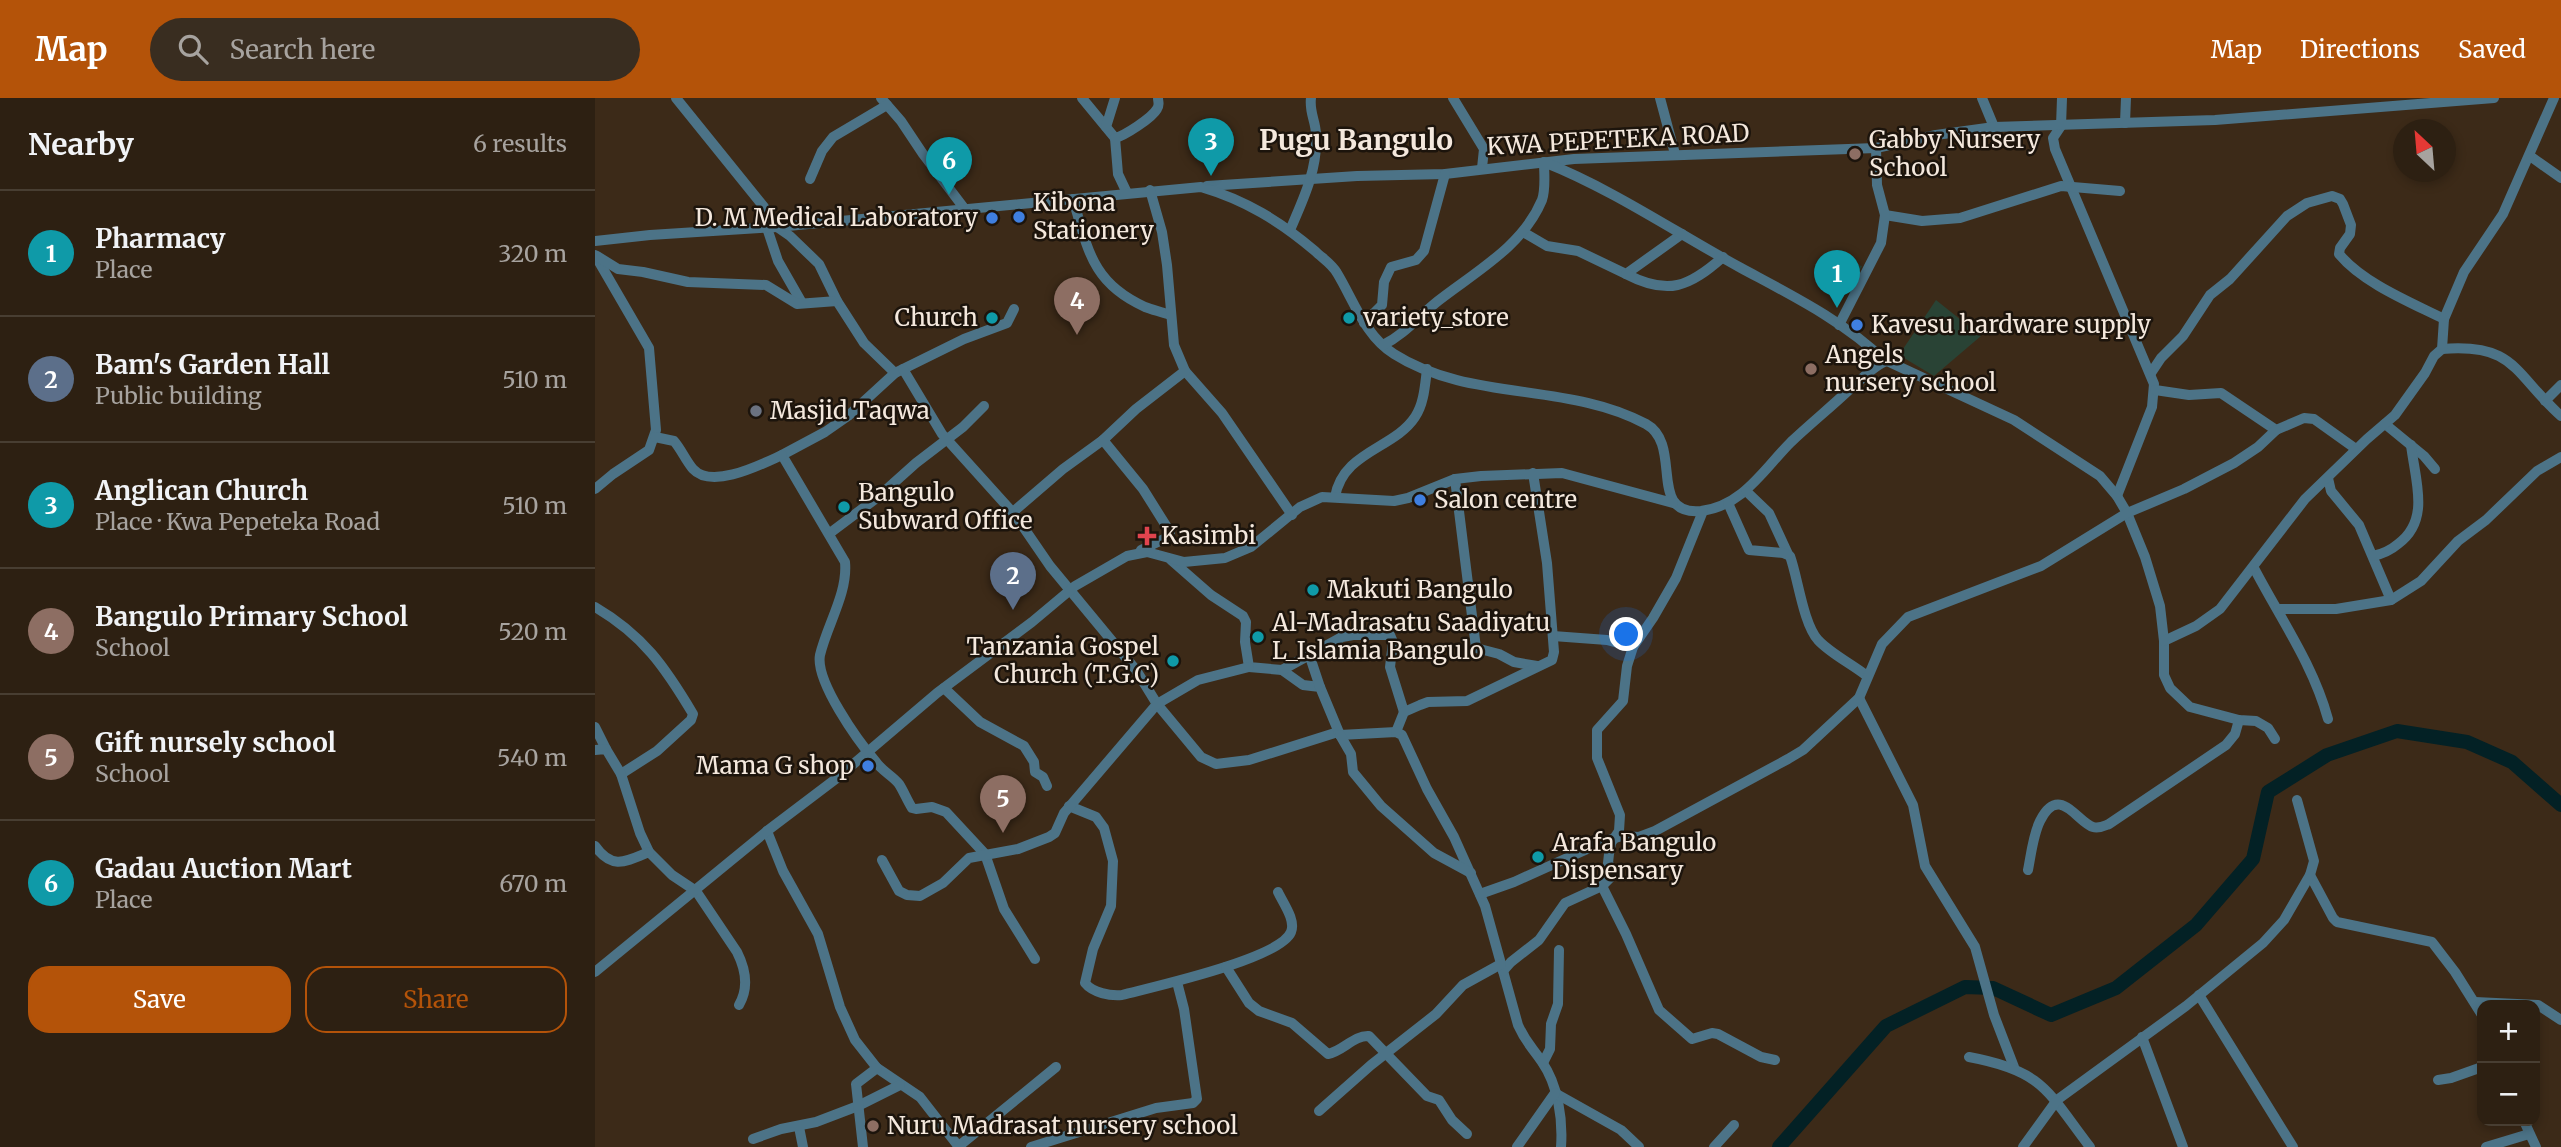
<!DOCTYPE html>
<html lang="en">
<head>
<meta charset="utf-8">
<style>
  :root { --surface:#2d2012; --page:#392d20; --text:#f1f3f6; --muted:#a7a39f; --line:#483e32; --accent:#b45309 }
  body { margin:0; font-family:Merriweather,serif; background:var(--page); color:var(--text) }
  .controls { position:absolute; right:21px; bottom:21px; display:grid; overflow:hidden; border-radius:14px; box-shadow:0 4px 10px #0003 }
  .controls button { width:63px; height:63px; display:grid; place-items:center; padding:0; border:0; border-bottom:2px solid var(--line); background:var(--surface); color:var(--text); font:35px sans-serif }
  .compass { position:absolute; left:1798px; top:21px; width:63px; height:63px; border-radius:50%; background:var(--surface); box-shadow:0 4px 10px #0003; rotate:334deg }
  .you { position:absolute; left:1032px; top:537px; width:24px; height:24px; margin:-18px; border:5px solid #fff; border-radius:50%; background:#1a73e8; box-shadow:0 0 0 10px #1a73e833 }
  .badge { display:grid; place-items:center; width:46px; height:46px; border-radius:50%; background:var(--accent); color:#fff; font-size:23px; font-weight:700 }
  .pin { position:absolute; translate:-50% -58px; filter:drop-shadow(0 2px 4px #0008) }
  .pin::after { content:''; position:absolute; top:37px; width:24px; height:21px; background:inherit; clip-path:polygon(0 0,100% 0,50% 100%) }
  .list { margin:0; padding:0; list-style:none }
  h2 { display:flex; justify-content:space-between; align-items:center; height:91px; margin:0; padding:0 28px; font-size:30px }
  h2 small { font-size:23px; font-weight:400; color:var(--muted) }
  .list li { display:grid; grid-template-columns:46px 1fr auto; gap:21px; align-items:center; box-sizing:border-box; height:126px; padding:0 28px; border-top:2px solid var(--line) }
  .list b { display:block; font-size:26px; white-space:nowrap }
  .list p { margin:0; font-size:23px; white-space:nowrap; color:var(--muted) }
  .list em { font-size:23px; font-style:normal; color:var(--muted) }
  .actions { display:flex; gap:14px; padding:21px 28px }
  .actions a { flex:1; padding:16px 0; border:2px solid var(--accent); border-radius:21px; text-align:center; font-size:24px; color:var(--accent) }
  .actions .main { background:var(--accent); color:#fff }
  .icon { flex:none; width:38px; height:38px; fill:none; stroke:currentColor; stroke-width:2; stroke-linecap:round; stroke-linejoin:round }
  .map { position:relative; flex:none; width:1966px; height:1049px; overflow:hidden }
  header { display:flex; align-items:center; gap:42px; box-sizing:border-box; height:98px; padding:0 35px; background:var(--accent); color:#fff }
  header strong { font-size:33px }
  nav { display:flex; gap:38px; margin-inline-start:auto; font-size:24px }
  .search { width:490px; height:63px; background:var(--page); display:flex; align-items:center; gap:18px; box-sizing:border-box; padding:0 24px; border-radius:38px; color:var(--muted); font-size:26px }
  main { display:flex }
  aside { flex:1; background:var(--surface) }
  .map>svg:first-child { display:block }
</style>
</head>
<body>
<header>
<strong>Map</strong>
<div class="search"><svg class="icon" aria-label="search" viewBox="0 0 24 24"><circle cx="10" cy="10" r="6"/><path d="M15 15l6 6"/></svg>Search here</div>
<nav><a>Map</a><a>Directions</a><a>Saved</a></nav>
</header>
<main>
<aside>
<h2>Nearby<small>6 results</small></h2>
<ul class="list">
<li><span class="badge" style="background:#0f9aa8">1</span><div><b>Pharmacy</b><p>Place</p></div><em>320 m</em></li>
<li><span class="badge" style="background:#5c6f8a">2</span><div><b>Bam's Garden Hall</b><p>Public building</p></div><em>510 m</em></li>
<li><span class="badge" style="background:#0f9aa8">3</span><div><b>Anglican Church</b><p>Place · Kwa Pepeteka Road</p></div><em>510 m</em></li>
<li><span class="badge" style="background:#8d6e63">4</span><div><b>Bangulo Primary School</b><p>School</p></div><em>520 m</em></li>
<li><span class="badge" style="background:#8d6e63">5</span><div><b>Gift nursely school</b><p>School</p></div><em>540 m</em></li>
<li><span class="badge" style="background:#0f9aa8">6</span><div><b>Gadau Auction Mart</b><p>Place</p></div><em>670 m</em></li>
</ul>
<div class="actions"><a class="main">Save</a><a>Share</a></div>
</aside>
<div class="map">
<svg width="1966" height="1049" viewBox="0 0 1966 1049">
  <rect width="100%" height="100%" fill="#3c2a18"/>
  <g fill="#294335">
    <polygon points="1238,161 1267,168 1257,188 1230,178"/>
    <polygon points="1341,202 1386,238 1339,278 1304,257"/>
  </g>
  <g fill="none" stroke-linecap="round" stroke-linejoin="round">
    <polyline stroke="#032125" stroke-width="14" points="1184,1049 1291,928 1370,889 1398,890 1456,917 1521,890 1601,827 1658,761 1673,694 1732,657 1802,633 1872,644 1917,664 1966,707"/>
    <g stroke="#4c7387" stroke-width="10">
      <polyline points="81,0 169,109 172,130 183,163 207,205"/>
      <polyline points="286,0 306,23 328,56 369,110"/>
      <path d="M487,0L520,40C529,38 557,20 562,11C565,7 563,4 563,0"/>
      <polyline points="858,0 889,51 887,70"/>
      <polyline points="1065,0 1080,56"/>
      <polyline points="1387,0 1399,29"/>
      <polyline points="1467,0 1466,28 1458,40 1460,51 1559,286 1557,309 1522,398"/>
      <polyline points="1530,25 1531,0"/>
      <polyline points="511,29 520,0"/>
      <polyline points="520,40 523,76 532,95"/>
      <polyline points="1935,58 1966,80"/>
      <polyline points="215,81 227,53 238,39 292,7"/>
      <polyline points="612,88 762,78 850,76 979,61 1281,50 1341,37 1399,29 1620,22 1899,0"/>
      <path d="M478,101C493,152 497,185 550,209C558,212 567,214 575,217"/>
      <polyline points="1290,117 1327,123 1365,120 1466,88 1525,93"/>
      <polyline points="182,129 195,138 224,166 242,203 269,245 300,275"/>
      <path d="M695,132C708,102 723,71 721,37C721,24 714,14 716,0"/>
      <polyline points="928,134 952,148 983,153 1031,176 1087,136"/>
      <path d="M0,143L55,137L182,129L606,89C650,102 685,123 720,153C727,160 737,166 742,175C759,203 770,238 799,256C874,304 974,284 1051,326C1089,347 1051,418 1106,413C1148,408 1169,371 1196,344C1215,326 1236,309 1255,291C1266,282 1279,267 1292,263L1419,322L1505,378L1522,398L1532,415L1550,459L1565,508L1569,543V577L1575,590L1595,609L1644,622L1661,623L1673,630L1680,641"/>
      <polyline points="0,157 54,250 61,332 54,352 18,376 0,391"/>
      <polyline points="2,158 23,171 48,174 93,184 171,187 202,206 242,203"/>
      <path d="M1031,176C1073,198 1094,189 1128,159"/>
      <path d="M419,211L412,225L369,241L300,275L253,318L230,334L187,357L250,464C253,495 232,527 225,557C220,583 263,643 281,664C287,673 298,678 304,686C309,694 312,702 317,710L321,711L337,709L351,714L390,756L409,811L440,861"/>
      <polyline points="769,225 787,207 789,184 796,169 821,162 829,153 850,76"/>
      <polyline points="1244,227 1286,145 1290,117 1282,87 1281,50"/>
      <path d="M788,247C810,236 824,218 843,203C880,174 928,148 947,102C951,91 949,75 949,64C1019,92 1080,134 1146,170C1196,197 1249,223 1290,263"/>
      <path d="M1847,251C1921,245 1919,276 1966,318"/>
      <polyline points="308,271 347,336 420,417 455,468 541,572 562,606 606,659 621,666 654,662 743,634"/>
      <polyline points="590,273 627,315 697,417"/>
      <path d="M1556,275L1566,260L1588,238L1615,197L1635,181L1692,118L1712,105L1737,98L1745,101L1748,106L1756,127L1755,136L1745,150L1744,156C1768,185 1815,204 1849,221"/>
      <polyline points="1560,292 1594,297 1626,295 1681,332 1709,320 1719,321 1761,351"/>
      <polyline points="1950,303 1966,287"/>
      <polyline points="1790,326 1829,358 1840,371"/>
      <path d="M60,339L79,343C86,351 91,363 98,371C117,392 167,366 187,357"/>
      <polyline points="1733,380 1736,393 1764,427 1796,502"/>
      <polyline points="860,381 881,550 904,556 919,564 942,568"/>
      <polyline points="1151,393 1174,415 1193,456"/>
      <path d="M740,399C748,353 799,351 820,319C829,306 830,287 832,271"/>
      <path d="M1133,405L1154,452L1188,455L1195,458C1203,480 1208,525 1223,542C1236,556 1257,566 1272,578"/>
      <polyline points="418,414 468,371 508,342"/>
      <polyline points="235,435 283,399 321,365 368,329 389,308"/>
      <polyline points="546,452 571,440 575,434 548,391 508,342 541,311 590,273 579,247 572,167 567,134 555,92"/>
      <path d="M1778,458C1787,456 1796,452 1803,446C1836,422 1820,382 1816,347"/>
      <path d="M576,462L616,497L648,518L651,524L650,544L654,569L687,572L708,587L725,589L745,637L801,634L807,637L832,691L859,739L890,808L923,927C931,945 937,949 947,964C963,987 968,1021 966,1049"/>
      <path d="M1659,470C1685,520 1718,566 1733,621"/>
      <path d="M0,509C48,537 70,569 98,616L96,622L62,653L26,676"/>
      <polyline points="1683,511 1741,511 1796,502 1826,483 1863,443 1891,422 1942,373 1966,359"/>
      <polyline points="958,538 1012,542 1038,549"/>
      <polyline points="1569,543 1601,528 1625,511 1710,401 1772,341 1800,317 1830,275 1839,258 1847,251 1849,221 1869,174 1908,116 1959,0"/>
      <polyline points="717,557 716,562 725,589"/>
      <polyline points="687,572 747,539 758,537 795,537 798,544 795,569 809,614"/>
      <polyline points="349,590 385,624 429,648 439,664 440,674 448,679 452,688"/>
      <polyline points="1264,600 1318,707 1330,768 1380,849 1399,917 1419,969"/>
      <polyline points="0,629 11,651"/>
      <polyline points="801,634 809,614 825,607 833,604 872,603 957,562 959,554 952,465 938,375"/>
      <polyline points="745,637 756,656 758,674 786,708 839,755 876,775"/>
      <path d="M0,652L11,651L26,676L45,735L54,754L77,777L101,793L142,854C151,872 154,890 144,907"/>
      <path d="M474,708L501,719L509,730L518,763L516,808L498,851L490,885C498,895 515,898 527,897C557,889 685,861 696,834C701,822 688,805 683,794"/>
      <polyline points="172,733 188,773 223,836 245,909 260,942 282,970 325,999 364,1049"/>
      <path d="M0,748C17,772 30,764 54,754"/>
      <polyline points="287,762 304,793 312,797 325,798 348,785 374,760 423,751 454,739 460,735 469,715 562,606 603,582 654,569"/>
      <path d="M1433,772C1436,757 1438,737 1445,723C1464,685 1482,724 1498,729C1504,731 1509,728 1514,726L1631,647L1640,636L1644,622"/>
      <polyline points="1715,777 1738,820 1742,824 1837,844 1860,874 1887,917"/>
      <polyline points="1007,788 1031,836 1064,912 1097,941 1117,935 1123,936 1166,959 1180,962"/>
      <polyline points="885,796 919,784 1010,743 1027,738 1044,739 1060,733 1193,661 1208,652 1264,600 1287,546 1313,519 1446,468 1532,415 1589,391 1639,365 1663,349 1681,332"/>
      <path d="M631,869L654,905L664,913L697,925L733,956C748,953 759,937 774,938L832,998L844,1002L857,1022L872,1036"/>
      <polyline points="908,873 916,864 944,842 970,805 1007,788 1019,776 1013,765 1014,756 1016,745 1024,733 1025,717 1002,660 1002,632 1028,603 1032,568 1038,549 1058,520 1081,480 1108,413"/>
      <polyline points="0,874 172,733 242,680 342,595 437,524 480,488 532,458 552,454 589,464 630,460 656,449 705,409 727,399 799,403 813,400 860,381 886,378 967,375 1078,405"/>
      <polyline points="1604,897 1698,1049"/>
      <polyline points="1880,904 1943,907 1966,922"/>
      <polyline points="1547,939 1588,1049"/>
      <path d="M1374,959C1449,973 1452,993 1495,1049"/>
      <polyline points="948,965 955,951 956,926 963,906 964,852"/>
      <polyline points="1843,982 1856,980 1887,969"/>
      <polyline points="960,995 1026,1032 1044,1049"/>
      <polyline points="724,1013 776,967 841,916 868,887 906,866"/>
      <polyline points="1929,1023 1941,1049"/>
      <polyline points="204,1029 208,1049"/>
      <polyline points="158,1041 186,1031 221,1024 263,1008 305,987"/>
      <polyline points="364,1048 461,969"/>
      <polyline points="268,1049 261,986 282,970"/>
      <polyline points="436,1049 561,1010 598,1005 602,1001 589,911 582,884"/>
      <polyline points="922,1049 960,995"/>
      <polyline points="1119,1049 1139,1027"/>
      <polyline points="1428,1049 1462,1002 1591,908 1668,845 1689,822 1715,777 1719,763 1702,702"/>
      <polyline points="1891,1049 1934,1036"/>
    </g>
  </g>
  <g fill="#8d6e63" stroke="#1c140c" stroke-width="2.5">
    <circle cx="1260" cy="56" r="7"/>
    <circle cx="1216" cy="271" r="7"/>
    <circle cx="278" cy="1028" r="7"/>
  </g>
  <g fill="#3f7fe0" stroke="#1c140c" stroke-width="2.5">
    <circle cx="424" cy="119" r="7"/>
    <circle cx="397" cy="120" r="7"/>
    <circle cx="1262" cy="227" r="7"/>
    <circle cx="825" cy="402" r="7"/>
    <circle cx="273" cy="668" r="7"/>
  </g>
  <g fill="#0f9aa8" stroke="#1c140c" stroke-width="2.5">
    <circle cx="397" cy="220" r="7"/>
    <circle cx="754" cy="220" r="7"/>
    <circle cx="249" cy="409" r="7"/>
    <circle cx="718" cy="492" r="7"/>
    <circle cx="663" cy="539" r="7"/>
    <circle cx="578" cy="563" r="7"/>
    <circle cx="943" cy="759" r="7"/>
  </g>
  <circle fill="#6b7280" stroke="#1c140c" stroke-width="2.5" cx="161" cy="313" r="7"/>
  <path fill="#e0444e" stroke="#1c140c" stroke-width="2.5" d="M548.5 427.5h7v7h7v7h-7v7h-7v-7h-7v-7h7z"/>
  <g text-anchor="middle" stroke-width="5" stroke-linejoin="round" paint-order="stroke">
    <g font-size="24" fill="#f4e8dd" stroke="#1c140c">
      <text transform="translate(1023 42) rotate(-3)" y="8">KWA PEPETEKA ROAD</text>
    </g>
    <g font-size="24" fill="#f4e8dd" stroke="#1c140c" text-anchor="start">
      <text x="1274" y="50">Gabby Nursery<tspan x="1274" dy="28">School</tspan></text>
      <text x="438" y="113">Kibona<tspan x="438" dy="28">Stationery</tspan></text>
      <text x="383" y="128" text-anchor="end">D. M Medical Laboratory</text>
      <text x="383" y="228" text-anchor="end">Church</text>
      <text x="768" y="228">variety_store</text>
      <text x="1276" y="235">Kavesu hardware supply</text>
      <text x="1230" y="265">Angels<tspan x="1230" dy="28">nursery school</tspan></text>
      <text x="175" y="321">Masjid Taqwa</text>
      <text x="263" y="403">Bangulo<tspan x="263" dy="28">Subward Office</tspan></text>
      <text x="839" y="410">Salon centre</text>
      <text x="566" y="446">Kasimbi</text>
      <text x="732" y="500">Makuti Bangulo</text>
      <text x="677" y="533">Al-Madrasatu Saadiyatu<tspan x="677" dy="28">L_Islamia Bangulo</tspan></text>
      <text x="564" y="557" text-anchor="end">Tanzania Gospel<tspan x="564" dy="28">Church (T.G.C)</tspan></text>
      <text x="259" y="676" text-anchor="end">Mama G shop</text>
      <text x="957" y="753">Arafa Bangulo<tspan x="957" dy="28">Dispensary</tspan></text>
      <text x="292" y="1036">Nuru Madrasat nursery school</text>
    </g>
    <g font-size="28" font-weight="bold" fill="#f4e8dd" stroke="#1c140c">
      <text x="761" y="52">Pugu Bangulo</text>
    </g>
  </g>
</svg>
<div class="controls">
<button>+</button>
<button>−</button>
</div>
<svg class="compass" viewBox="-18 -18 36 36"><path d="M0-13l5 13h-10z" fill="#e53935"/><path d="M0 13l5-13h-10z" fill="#a7a39f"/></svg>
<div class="you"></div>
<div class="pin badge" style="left:1242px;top:210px;background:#0f9aa8">1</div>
<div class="pin badge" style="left:418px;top:512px;background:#5c6f8a">2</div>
<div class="pin badge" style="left:616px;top:78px;background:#0f9aa8">3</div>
<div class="pin badge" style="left:482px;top:237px;background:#8d6e63">4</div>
<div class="pin badge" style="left:408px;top:735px;background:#8d6e63">5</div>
<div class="pin badge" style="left:354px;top:97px;background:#0f9aa8">6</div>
</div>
</main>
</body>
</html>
